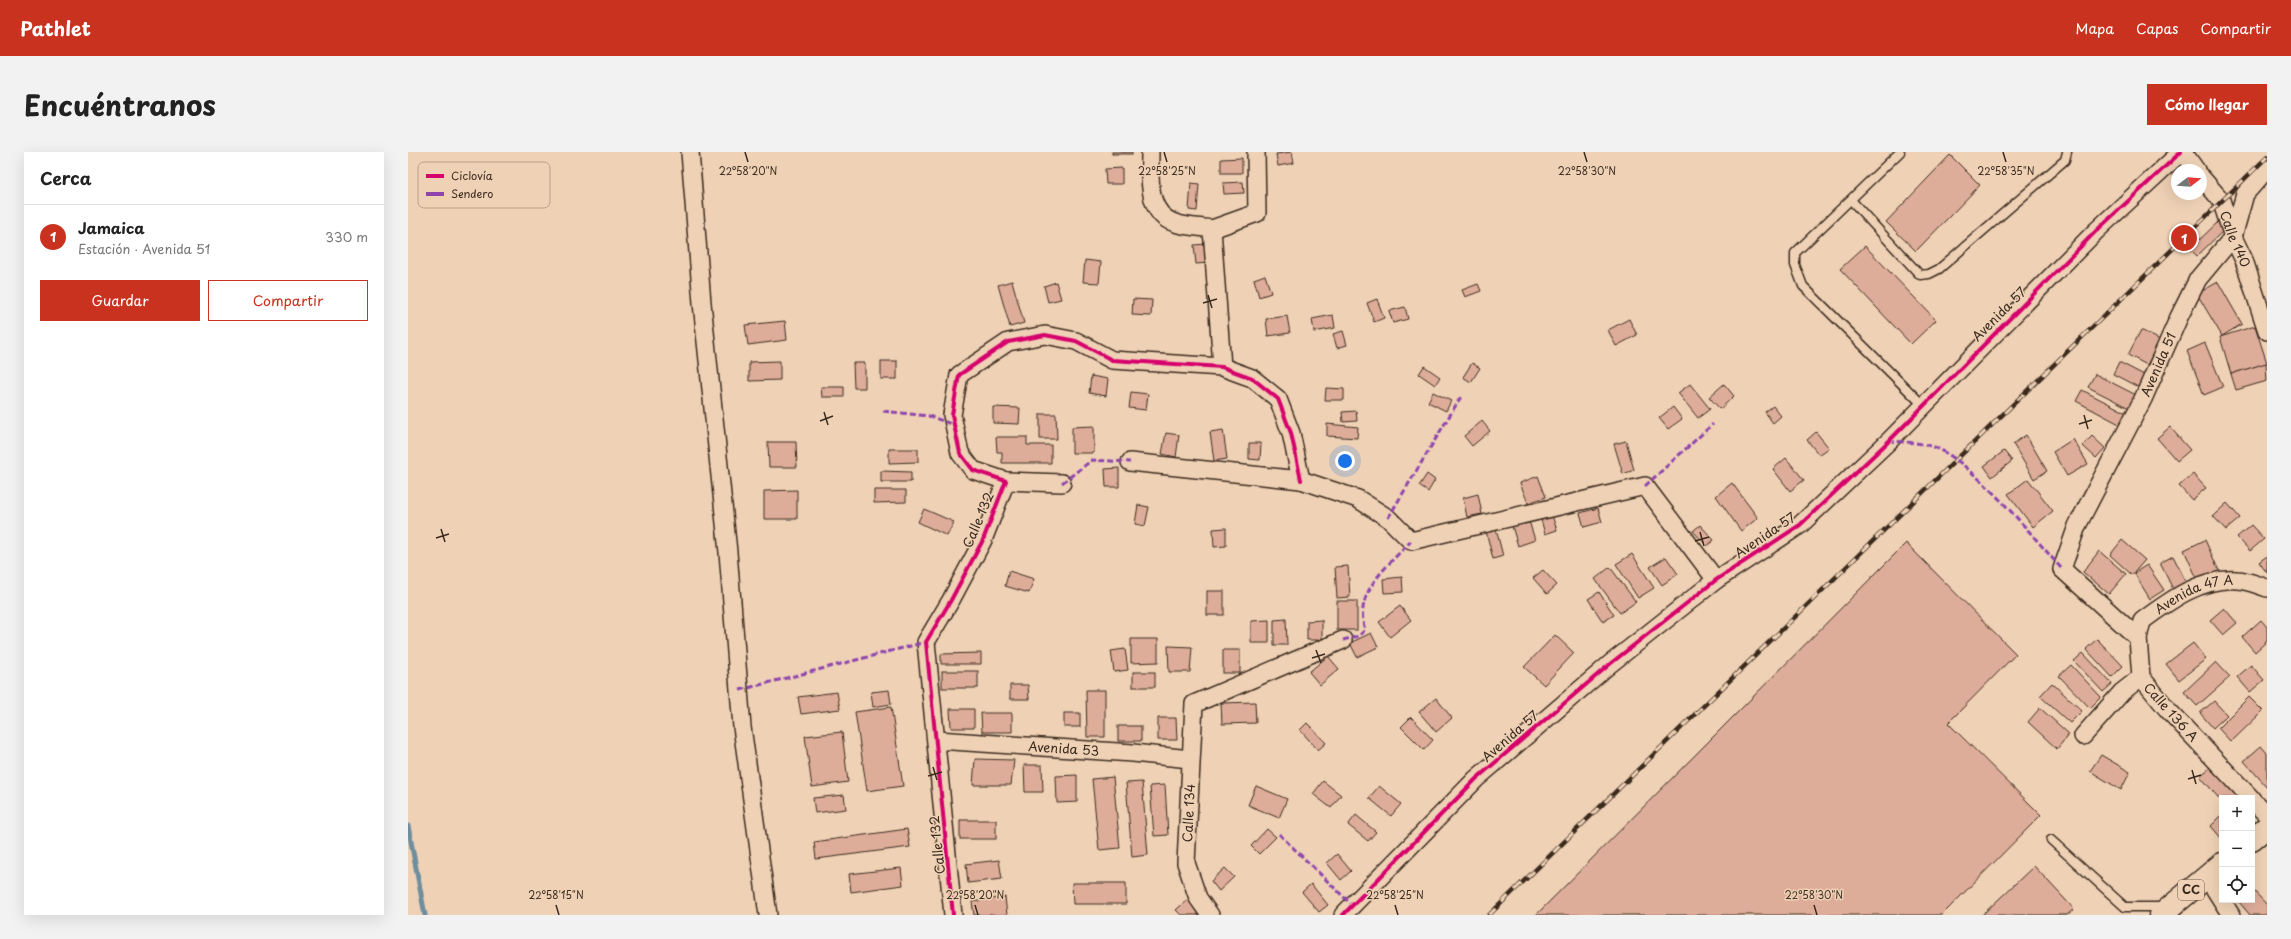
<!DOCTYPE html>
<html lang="es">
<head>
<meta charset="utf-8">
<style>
  :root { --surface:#fff; --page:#f2f2f2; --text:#222; --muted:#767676; --line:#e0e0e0; --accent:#c8321e }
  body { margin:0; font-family:"Playpen Sans",sans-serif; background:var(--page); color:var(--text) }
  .controls { position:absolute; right:12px; bottom:12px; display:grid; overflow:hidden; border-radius:0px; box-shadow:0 4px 16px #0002 }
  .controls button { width:36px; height:36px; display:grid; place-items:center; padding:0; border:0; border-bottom:1px solid var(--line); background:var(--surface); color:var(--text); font:20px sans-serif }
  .compass { position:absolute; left:1763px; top:12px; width:36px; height:36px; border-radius:50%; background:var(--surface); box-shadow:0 4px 16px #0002; rotate:73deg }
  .you { position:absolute; left:937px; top:309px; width:14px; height:14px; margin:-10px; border:3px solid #fff; border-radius:50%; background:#1a73e8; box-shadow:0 0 0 6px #1a73e833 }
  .badge { display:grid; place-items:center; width:26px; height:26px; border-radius:50%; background:var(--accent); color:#fff; font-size:13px; font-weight:700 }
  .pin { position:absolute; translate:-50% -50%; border:2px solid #fff; box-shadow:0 1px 4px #0006 }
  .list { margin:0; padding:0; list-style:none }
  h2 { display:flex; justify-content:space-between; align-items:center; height:52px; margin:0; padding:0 16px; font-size:17px }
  h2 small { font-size:13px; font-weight:400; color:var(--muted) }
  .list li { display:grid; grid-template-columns:26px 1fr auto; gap:12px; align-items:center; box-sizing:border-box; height:64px; padding:0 16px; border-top:1px solid var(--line) }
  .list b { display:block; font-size:15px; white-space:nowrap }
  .list p { margin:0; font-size:13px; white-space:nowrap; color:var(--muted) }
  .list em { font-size:13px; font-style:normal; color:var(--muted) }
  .actions { display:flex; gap:8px; padding:12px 16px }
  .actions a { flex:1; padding:9px 0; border:1px solid var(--accent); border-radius:0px; text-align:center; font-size:14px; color:var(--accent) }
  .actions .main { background:var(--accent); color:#fff }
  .icon { flex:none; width:22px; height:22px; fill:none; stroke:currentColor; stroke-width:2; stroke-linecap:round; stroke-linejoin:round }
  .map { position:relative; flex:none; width:1859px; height:763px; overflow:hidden; border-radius:0px }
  header { display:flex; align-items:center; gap:24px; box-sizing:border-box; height:56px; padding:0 20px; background:var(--accent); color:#fff }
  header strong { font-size:19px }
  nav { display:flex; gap:22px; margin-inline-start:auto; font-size:14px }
  .intro { display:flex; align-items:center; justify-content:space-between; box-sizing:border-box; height:96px; padding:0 24px }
  h1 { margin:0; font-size:28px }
  .button { padding:10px 18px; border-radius:0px; background:var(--accent); color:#fff; font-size:14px; font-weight:700 }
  main { display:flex; gap:24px; padding:0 24px }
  aside { flex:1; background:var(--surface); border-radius:0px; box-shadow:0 4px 16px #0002 }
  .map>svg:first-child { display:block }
</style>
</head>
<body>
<header>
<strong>Pathlet</strong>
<nav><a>Mapa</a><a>Capas</a><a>Compartir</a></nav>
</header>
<div class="intro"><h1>Encuéntranos</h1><a class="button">Cómo llegar</a></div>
<main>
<aside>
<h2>Cerca<small></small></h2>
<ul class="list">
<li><span class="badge">1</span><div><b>Jamaica</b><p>Estación · Avenida 51</p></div><em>330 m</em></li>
</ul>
<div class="actions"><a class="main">Guardar</a><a>Compartir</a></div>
</aside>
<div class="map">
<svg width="1859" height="763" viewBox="0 0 1859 763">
  <rect width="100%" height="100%" fill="#efd2b6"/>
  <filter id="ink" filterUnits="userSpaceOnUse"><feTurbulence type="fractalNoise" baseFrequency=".025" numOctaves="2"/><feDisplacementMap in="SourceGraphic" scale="8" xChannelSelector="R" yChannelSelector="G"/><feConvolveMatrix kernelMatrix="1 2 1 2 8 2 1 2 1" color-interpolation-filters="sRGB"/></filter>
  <g filter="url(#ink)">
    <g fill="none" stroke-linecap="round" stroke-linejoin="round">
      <polyline stroke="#6e8e9d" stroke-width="5" points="0,674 17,763"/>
    </g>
    <g fill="#dead99" stroke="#3b2a1e">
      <rect x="704" y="0" width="20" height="2"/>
      <polygon points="884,0 886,11 870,14 868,2"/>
      <polygon points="1542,3 1572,33 1508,99 1478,70"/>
      <polygon points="834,6 834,21 813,21 813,7"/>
      <polygon points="714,16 714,32 698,32 697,17"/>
      <polygon points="835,30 836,41 816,42 815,31"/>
      <polygon points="783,31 791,32 789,59 781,58"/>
      <polygon points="1814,66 1821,73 1789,104 1782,97"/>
      <polygon points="799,92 801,111 788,112 786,93"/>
      <polygon points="1457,94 1528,168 1503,192 1432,117"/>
      <polygon points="677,108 693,110 691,131 675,130"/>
      <polygon points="857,123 863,141 851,145 846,127"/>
      <polygon points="604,129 616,171 602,175 590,133"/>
      <polygon points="648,130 653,147 640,150 636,134"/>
      <polygon points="1810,130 1834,172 1814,184 1789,142"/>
      <polygon points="1070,132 1073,139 1057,145 1054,138"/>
      <polygon points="725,147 744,148 743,164 724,163"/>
      <polygon points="969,147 976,166 966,170 959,151"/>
      <polygon points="997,155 1000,167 985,171 981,159"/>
      <polygon points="925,163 927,176 906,180 904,167"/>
      <polygon points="879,164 882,181 860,184 858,167"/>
      <polygon points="1221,167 1229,183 1208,194 1200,178"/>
      <polygon points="377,169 379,188 340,193 337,173"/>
      <polygon points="1847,174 1859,211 1823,222 1812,185"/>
      <polygon points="1733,178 1752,188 1739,213 1720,203"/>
      <polygon points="935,179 939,193 929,196 925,182"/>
      <polygon points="1797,191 1815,235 1796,243 1779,199"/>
      <polygon points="372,209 372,228 341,229 341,210"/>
      <rect x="473" y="209" width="16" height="18"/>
      <polygon points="1711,210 1738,224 1732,236 1705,222"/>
      <polygon points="445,211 457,211 457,236 446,236"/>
      <polygon points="1064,211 1072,216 1063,230 1055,225"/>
      <polygon points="1858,211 1859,229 1828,238 1823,222"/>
      <polygon points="1016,214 1032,225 1027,233 1011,222"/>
      <polygon points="1687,222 1730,244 1723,257 1680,235"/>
      <polygon points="683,224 700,227 698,244 681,241"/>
      <polygon points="1282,232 1302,257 1290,266 1270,241"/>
      <polygon points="1316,232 1326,244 1312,257 1301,245"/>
      <polygon points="413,235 436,235 436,245 414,245"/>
      <polygon points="918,236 936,237 936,248 917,248"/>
      <polygon points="1674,238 1721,262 1715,274 1668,249"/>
      <polygon points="723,240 740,242 738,258 721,256"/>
      <polygon points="1025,240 1043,249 1038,259 1020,250"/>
      <polygon points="1365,254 1373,264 1365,271 1357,260"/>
      <polygon points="585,255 612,256 611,272 585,271"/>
      <polygon points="1265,255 1274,267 1260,277 1251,266"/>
      <polygon points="948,259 949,269 935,270 934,260"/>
      <polygon points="632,262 648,262 649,287 632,287"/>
      <polygon points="1074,269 1082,279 1064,294 1056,284"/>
      <polygon points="919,272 950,275 949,286 919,284"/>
      <polygon points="686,274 686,301 664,301 664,275"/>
      <polygon points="1762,275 1782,298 1769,309 1749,286"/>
      <polygon points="815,278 819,307 806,309 802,280"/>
      <polygon points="1408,280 1421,296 1411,303 1399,288"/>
      <polygon points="758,281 771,283 768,305 754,302"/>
      <polygon points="1618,283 1639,319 1626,327 1605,292"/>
      <polygon points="1684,284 1697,296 1688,306 1675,294"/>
      <polygon points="588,285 619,285 619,293 643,293 643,311 594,311 594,300 589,300"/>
      <polygon points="1665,287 1680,312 1659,324 1645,300"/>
      <polygon points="1218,289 1226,318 1215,322 1206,292"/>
      <polygon points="360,290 388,290 389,315 361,315"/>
      <polygon points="841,291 853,291 852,308 841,307"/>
      <polygon points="481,297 510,297 510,310 481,311"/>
      <polygon points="1596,299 1604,309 1584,325 1576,314"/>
      <polygon points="1378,306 1396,328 1382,339 1365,317"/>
      <polygon points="711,316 711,335 698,335 697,317"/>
      <polygon points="473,319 503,320 503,330 473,330"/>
      <polygon points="1019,322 1027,328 1020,340 1011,334"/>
      <polygon points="1785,322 1798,336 1784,348 1771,334"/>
      <polygon points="1130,324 1138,345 1120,351 1112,331"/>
      <polygon points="1620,327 1645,359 1625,375 1600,342"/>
      <polygon points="1324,331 1350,366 1333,379 1308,344"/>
      <polygon points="389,338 389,367 356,367 356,339"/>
      <polygon points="466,338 498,338 498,350 466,351"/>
      <polygon points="1070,342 1074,362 1059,365 1055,346"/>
      <polygon points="1819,351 1832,366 1818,378 1805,364"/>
      <polygon points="730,353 741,355 737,374 727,372"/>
      <polygon points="1190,356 1194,370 1176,375 1172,361"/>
      <polygon points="516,357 546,370 539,384 510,370"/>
      <polygon points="1143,361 1149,378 1137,382 1132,364"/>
      <polygon points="1121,369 1127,388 1110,394 1104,374"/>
      <polygon points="1292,373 1306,388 1299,394 1285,379"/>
      <polygon points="1843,373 1856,387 1842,399 1829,385"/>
      <polygon points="818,376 818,394 806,395 805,377"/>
      <polygon points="1088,377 1095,404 1085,407 1078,379"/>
      <polygon points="1714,388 1737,408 1724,423 1702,403"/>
      <polygon points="1797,388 1812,421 1791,431 1776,398"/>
      <polygon points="1498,391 1608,502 1540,571 1633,663 1534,763 1128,763"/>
      <polygon points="1691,399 1718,422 1701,442 1675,420"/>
      <polygon points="1224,402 1246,436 1230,446 1208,412"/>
      <polygon points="1765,404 1778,430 1765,437 1752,411"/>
      <polygon points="1859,404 1859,421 1851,410"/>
      <polygon points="1258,405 1270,422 1254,433 1242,415"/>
      <polygon points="1739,413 1756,438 1742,447 1726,421"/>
      <polygon points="940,414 942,445 929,446 927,415"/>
      <polygon points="1202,415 1228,450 1212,461 1187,427"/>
      <polygon points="1135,418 1149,433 1139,442 1125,426"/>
      <polygon points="601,419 626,427 621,441 597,434"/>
      <polygon points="994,425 995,440 976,441 975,427"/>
      <rect x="799" y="439" width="17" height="24"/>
      <polygon points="1191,440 1206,463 1195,470 1180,447"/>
      <rect x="929" y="449" width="20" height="29"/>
      <polygon points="992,454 1003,468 982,485 971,470"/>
      <polygon points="1816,456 1829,471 1815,483 1802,468"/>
      <polygon points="878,467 879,493 866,493 866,468"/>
      <polygon points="861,468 861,491 843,491 843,469"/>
      <polygon points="914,468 914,488 899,488 899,469"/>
      <polygon points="1853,468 1859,475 1859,489 1847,500 1834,485"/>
      <polygon points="963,481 970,495 949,505 942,491"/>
      <polygon points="1147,483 1166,501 1136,533 1116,515"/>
      <polygon points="723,487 750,487 750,510 723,511"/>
      <polygon points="1689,487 1715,514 1704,525 1678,497"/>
      <polygon points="1785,491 1798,507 1771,528 1758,512"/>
      <polygon points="760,494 784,495 782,520 761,520"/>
      <polygon points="717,497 720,518 706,520 703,499"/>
      <rect x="815" y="498" width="17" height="23"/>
      <polygon points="573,501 573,512 533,512 533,502"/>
      <polygon points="1675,501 1704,532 1695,540 1666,509"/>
      <polygon points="920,504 931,517 912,533 901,520"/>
      <polygon points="1808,510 1822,525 1789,554 1776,540"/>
      <polygon points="1663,513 1693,545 1682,556 1651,524"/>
      <polygon points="1843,513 1856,528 1842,540 1829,525"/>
      <rect x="534" y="519" width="36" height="17"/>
      <rect x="725" y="520" width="22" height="15"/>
      <polygon points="1644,531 1674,559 1662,571 1632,544"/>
      <polygon points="602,533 620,533 621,547 602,547"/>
      <polygon points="481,538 483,552 465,555 463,540"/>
      <polygon points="678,538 697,538 697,585 679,585"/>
      <polygon points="429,540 432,557 393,562 390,545"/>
      <polygon points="1841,545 1855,559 1823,590 1810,576"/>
      <polygon points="1028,546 1044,566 1028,580 1011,560"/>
      <polygon points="1806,549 1819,563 1805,576 1792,561"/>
      <polygon points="847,550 848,571 814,572 813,551"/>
      <polygon points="483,555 495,634 459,639 447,560"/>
      <polygon points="1632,556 1661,582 1649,597 1620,570"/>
      <polygon points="542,557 566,557 566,576 543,576"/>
      <polygon points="573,561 604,561 604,580 574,580"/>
      <rect x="656" y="561" width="16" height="14"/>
      <polygon points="1003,565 1025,588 1016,598 993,575"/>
      <polygon points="750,566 768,566 769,588 750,588"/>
      <polygon points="899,571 918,591 910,598 892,578"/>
      <rect x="710" y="574" width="23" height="15"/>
      <polygon points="434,580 440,630 404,635 397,584"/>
      <polygon points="1853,594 1859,601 1859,635 1836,609"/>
      <polygon points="1693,603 1722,620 1713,638 1682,619"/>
      <polygon points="567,607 606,608 603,633 565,633"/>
      <polygon points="616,613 634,613 635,640 617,640"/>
      <polygon points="1803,615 1830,646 1814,646 1814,650 1792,624"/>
      <polygon points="669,623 669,650 649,651 648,624"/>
      <polygon points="705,625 712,696 691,698 684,627"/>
      <polygon points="915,629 933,643 923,656 905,642"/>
      <polygon points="734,630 740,703 724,705 718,631"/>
      <polygon points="757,633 760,683 746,684 742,634"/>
      <polygon points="848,634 879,647 871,666 840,653"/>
      <polygon points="971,634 993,652 983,664 961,646"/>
      <polygon points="436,643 438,657 407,661 405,646"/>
      <polygon points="948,663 968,680 960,689 940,673"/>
      <polygon points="1814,663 1814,687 1803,674"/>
      <rect x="552" y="668" width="36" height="19"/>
      <polygon points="499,677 502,695 408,707 406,690"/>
      <polygon points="859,677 868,685 851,702 843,694"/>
      <polygon points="929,702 943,719 933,728 919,711"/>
      <polygon points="591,708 594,727 560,731 558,712"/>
      <polygon points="1626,714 1666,757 1659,763 1574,763"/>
      <polygon points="493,716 495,733 443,740 441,722"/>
      <polygon points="817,716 826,725 811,739 803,729"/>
      <polygon points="664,731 718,731 718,752 665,752"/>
      <polygon points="903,732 920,753 911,760 894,740"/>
      <polygon points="1845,738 1859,753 1859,763 1842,763 1831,750 1834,748 1844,748"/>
      <polygon points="597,745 599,763 566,763 564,750"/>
      <polygon points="780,747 795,763 773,763 768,758"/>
    </g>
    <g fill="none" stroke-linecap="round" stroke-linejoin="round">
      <g stroke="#3b2a1e" stroke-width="11">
        <g id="service">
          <polyline points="1492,0 1387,101 1387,113 1395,134 1515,253"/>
          <polyline points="1443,48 1512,123 1521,122 1531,117 1657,8 1659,0"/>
          <polyline points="1643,688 1717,755 1756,755"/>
        </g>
      </g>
      <g stroke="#3b2a1e" stroke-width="20">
        <g id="minor">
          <polyline points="282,0 294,151 320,400 334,575 360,763"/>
          <path d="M742,0C742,24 738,62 767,71C779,75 792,75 804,77L814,215"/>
          <polyline points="1775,0 1788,18"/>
          <path id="s1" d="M1793,25L1813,48L1825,85L1836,108L1859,179"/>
          <polyline points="804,77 849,61 848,0"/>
          <polyline points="722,310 893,328 950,347 980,366 1003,389 1237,334 1308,428"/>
          <polyline points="598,329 654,331"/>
          <path id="s2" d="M1730,486L1654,417L1669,374L1735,247L1771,165L1790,127L1825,85L1837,42L1859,17"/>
          <polyline points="1675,584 1714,540 1733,525"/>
          <path id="s3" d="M529,588L725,601L782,607"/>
          <path id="s4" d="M1843,646L1760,558L1733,525L1730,486L1734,469C1761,449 1793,425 1829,428C1839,428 1849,433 1859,436"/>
          <polyline points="1844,648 1859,663"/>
          <polyline points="1799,725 1823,763"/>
          <polyline points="545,763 518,490 543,448 575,388 598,329 565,318 552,301 544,263 551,223 600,190 637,183 668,189 704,208 814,215 844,226 870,247 883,281 893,328"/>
          <path id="s5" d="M802,763L790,746L778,711L786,552L935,488"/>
          <polyline points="935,763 1068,627 1202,512 1308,428 1392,373 1481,289 1688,79 1773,0"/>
        </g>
      </g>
      <g stroke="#3b2a1e" stroke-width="25">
        <g id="primary">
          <polyline points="1844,687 1859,675"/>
          <polyline points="1753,763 1814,712"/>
        </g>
      </g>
      <use href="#service" stroke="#efd2b6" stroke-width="8"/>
      <use href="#minor" stroke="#efd2b6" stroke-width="17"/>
      <use href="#primary" stroke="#efd2b6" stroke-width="22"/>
      <g stroke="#3b2a1e" stroke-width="4.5">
        <polyline id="rail" points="1081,763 1859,5"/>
      </g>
      <use href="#rail" stroke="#efd2b6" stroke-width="3" stroke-dasharray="9" stroke-linecap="butt"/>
      <g stroke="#8e44ad" stroke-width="3" stroke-dasharray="6 3" stroke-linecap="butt">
        <polyline points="475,259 521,264 546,273"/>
        <path d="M1481,289C1494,290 1510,290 1523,294C1560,304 1626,386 1654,417"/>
        <polyline points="654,331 684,308 722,310"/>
        <polyline points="1237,334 1305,272"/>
        <polyline points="980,366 1054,243"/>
        <path d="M935,488L951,484L957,478C945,440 980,414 1003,389"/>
        <polyline points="332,538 518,490"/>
        <polyline points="871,682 945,754"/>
      </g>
      <g stroke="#efd2b6" stroke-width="6">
        <g id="cycleway">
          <polyline points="545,763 518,490 543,448 575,388 598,329 565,318 552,301 544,263 551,223 600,190 637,183 668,189 704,208 814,215 844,226 870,247 883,281 893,328"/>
          <polyline points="935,763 1068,627 1202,512 1308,428 1392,373 1481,289 1688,79 1773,0"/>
        </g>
      </g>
      <use href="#cycleway" stroke="#d6006c" stroke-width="4"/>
    </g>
  </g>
  <path fill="none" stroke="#3b2a1e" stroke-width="1.5" d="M337,0L340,10M756,0L759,10M1176,0L1179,10M1595,0L1598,10M800,143L804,156M795,151L809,147M416,260L420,273M1676,263L1680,277M412,269L425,264M1671,272L1684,268M33,377L37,390M1292,380L1296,394M28,386L41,382M1287,389L1301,385M908,498L913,511M904,506L917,502M525,615L529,628M1784,618L1788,632M520,624L534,620M1780,627L1793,623M148,753L151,763M567,753L570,763M987,753L990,763M1406,753L1409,763"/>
  <g text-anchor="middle" stroke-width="3" stroke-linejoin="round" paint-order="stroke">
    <rect fill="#efd2b6" stroke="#715c4c" stroke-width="1" x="1770" y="728" width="26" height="20" rx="3"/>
    <g font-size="12" font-weight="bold" fill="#3b2a1e">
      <text x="1783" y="742">CC</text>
    </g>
    <g font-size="13" fill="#3b2a1e" stroke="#efd2b6">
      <text dy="5" stroke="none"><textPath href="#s1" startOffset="72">Calle 140</textPath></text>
      <text transform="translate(1591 162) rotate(-45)" y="5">Avenida 57</text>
      <text dy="5" stroke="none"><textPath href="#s2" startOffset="329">Avenida 51</textPath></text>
      <text transform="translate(570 368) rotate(-67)" y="5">Calle 132</text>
      <text transform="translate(1357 383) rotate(-34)" y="5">Avenida 57</text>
      <text dy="5" stroke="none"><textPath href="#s4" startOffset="280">Avenida 47 A</textPath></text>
      <text transform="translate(1763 560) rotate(48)" y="5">Calle 136 A</text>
      <text transform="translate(1102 584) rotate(-41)" y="5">Avenida 57</text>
      <text dy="5" stroke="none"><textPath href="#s3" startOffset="127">Avenida 53</textPath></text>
      <text dy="5" stroke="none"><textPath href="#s5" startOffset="108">Calle 134</textPath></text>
      <text transform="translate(529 693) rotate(-96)" y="5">Calle 132</text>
    </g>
  </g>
  <rect x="10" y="10" width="132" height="46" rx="6" fill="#efd2b6" stroke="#b9a088" stroke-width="1"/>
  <rect x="18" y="22" width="18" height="4" fill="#d6006c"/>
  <rect x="18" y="40" width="18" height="4" fill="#8e44ad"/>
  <g font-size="11" fill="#3b2a1e">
    <text x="43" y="28">Ciclovía</text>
    <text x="43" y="46">Sendero</text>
  </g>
  <g font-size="10" text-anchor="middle" fill="#3b2a1e" stroke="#efd2b6" stroke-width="3" stroke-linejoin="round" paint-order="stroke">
    <text x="340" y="23">22°58'20"N</text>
    <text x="759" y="23">22°58'25"N</text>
    <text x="1179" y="23">22°58'30"N</text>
    <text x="1598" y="23">22°58'35"N</text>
    <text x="148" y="747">22°58'15"N</text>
    <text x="567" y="747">22°58'20"N</text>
    <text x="987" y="747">22°58'25"N</text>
    <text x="1406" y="747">22°58'30"N</text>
  </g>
</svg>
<div class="controls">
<button>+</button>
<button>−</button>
<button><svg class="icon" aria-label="locate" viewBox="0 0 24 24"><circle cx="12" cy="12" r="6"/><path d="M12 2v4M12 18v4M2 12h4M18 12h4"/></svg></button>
</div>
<svg class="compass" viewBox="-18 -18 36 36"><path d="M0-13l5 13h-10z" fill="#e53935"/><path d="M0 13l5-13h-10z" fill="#767676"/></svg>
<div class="you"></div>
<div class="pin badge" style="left:1776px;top:86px">1</div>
</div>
</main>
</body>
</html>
